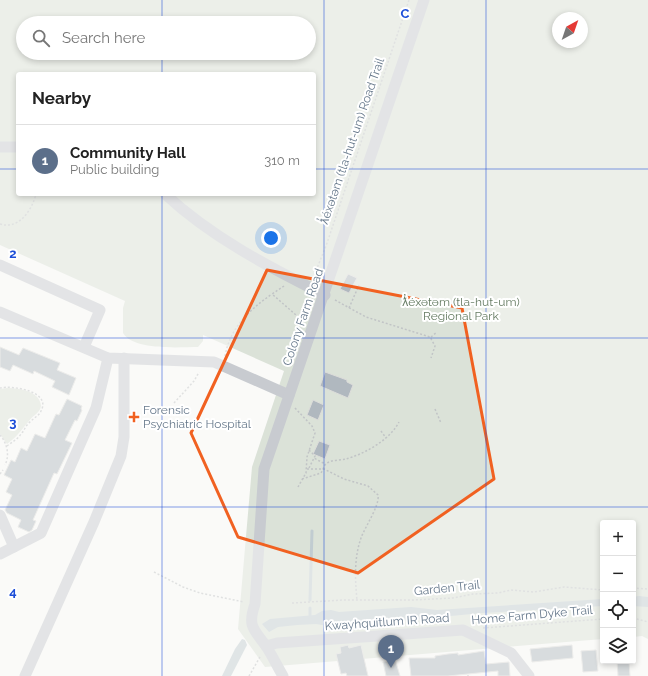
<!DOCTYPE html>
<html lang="en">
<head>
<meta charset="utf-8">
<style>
  :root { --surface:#fff; --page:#f2f2f2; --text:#222; --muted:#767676; --line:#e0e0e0; --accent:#d93025 }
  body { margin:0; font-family:Raleway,sans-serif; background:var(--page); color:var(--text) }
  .controls { position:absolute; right:12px; bottom:12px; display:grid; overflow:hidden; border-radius:4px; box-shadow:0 2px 6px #0003 }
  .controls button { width:36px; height:36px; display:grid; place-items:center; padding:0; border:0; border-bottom:1px solid var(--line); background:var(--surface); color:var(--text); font:20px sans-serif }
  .compass { position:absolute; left:552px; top:12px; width:36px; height:36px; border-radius:50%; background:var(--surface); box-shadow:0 2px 6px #0003; rotate:40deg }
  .you { position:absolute; left:271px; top:238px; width:14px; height:14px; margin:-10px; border:3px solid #fff; border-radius:50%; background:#1a73e8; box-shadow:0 0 0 6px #1a73e833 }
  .badge { display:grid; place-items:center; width:26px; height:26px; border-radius:50%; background:var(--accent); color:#fff; font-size:13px; font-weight:700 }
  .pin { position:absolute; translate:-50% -33px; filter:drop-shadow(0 1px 2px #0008) }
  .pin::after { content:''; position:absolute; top:21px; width:14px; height:12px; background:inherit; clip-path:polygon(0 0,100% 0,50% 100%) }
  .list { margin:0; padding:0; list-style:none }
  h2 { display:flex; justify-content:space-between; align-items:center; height:52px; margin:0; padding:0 16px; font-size:17px }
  h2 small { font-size:13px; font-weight:400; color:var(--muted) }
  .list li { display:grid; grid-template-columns:26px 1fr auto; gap:12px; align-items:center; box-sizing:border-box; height:72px; padding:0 16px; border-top:1px solid var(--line) }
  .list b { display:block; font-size:15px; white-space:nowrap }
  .list p { margin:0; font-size:13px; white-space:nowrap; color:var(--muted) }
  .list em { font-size:13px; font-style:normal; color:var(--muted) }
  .icon { flex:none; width:22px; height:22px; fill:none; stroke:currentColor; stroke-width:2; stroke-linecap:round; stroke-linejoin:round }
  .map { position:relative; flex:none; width:648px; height:676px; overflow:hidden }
  .search { position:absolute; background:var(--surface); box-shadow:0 2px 6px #0003; left:16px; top:16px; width:300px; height:44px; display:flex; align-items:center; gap:10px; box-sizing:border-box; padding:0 14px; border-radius:22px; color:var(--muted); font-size:15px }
  .panel { position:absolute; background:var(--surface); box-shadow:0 2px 6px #0003; left:16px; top:72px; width:300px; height:124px; border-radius:4px }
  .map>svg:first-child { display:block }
</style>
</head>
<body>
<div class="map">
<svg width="648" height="676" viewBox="0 0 648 676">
  <rect width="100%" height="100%" fill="#fafaf8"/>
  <g fill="#dbe2d8" fill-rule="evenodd">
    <path d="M0,0H648V639L642,636L633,637V523H603V639L265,667L238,629L252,467L284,371L203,335V341L198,347C179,347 134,351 123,333V308L125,301L0,245ZM558,18H582V42H558ZM23,23H309V53H23ZM18,74H314V194H18Z"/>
    <path d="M7,388C19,388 40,391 41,406C40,413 33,415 29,421C21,430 17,437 7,444L0,434V389Z"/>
  </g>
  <g fill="#c1ccd1">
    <polygon points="639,596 648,597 648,607 633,606 633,597"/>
    <polygon points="603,599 603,606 482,613 377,623 328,626 316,624 297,625 278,627 269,632 262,624 270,619 315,615 322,611 331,610 339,612 411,607 437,610"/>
    <polygon points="242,639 245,640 247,645 231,676 222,676 235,649"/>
  </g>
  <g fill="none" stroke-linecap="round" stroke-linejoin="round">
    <g stroke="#c1ccd1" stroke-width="3">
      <polyline points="310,600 312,531"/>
      <polyline points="310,618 310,608"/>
    </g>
  </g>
  <g fill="#b0b8bf" stroke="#dcdcda">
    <polygon points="348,274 357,278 349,293 340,289"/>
    <polygon points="0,347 19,355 23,348 60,363 57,370 76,378 69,395 52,387 55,381 34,371 33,374 13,365 10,371 0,367"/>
    <polygon points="325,372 347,380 347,382 353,385 348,398 320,386"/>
    <polygon points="67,399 82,406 81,409 82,410 77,421 75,420 65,440 72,443 57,474 54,473 33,520 36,521 32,530 29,532 18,527 21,520 7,513 5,510 12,495 6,492 12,479 4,475 11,460 15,462 21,448 27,451 35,434 45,438 56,414 59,415"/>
    <polygon points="313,400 324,405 318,420 307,415"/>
    <polygon points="319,441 330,445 325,459 313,454"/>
    <polygon points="348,645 349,648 361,645 368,676 347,676 346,673 341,674 336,654 341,653 340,647"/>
    <polygon points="572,645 573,658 532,662 530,649"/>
    <polygon points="596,650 598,671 583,672 581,651"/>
    <polygon points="484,651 486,664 509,662 510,676 498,676 498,671 448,676 411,676 409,658 435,658 435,656 448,654 458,653 458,655"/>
    <polygon points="395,659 400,676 386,676 383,662"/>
    <polygon points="617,661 629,661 630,676 618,676"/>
  </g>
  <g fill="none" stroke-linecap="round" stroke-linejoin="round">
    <g stroke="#c1c4c6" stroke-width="1.5" stroke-dasharray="2 2" stroke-linecap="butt">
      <path d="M0,224C19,230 32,210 36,194"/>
      <polyline points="313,278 326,246 409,0"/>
      <polyline points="284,286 272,294 296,315 301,327"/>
      <polyline points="335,300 366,317 430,337 435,346 431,358"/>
      <polyline points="349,308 359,285"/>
      <polyline points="431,337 437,332"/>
      <path d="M225,356C230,328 249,310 272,294"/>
      <path d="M0,388C11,385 52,391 41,411C39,416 32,419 28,424C25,427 24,431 21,434C18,439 12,442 7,446"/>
      <polyline points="174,403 194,381 199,372"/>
      <polyline points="295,408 312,426 315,433 307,457 306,473 298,487"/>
      <polyline points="435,409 441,423"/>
      <polyline points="381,431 386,438"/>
      <path d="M0,435C7,443 10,455 5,465"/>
      <polyline points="309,450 315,456 314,458"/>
      <polyline points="309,468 314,458 325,464"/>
      <path d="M307,469H324L344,479L368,486L378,495C380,505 365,527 361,538C354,558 355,579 357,600"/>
      <polyline points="0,474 3,470"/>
      <path d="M302,479L321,473C323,470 324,465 327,463C332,460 340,460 346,459C364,454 390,440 399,422"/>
      <polyline points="154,572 183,587 200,593 244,602"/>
      <polyline points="633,588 648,589"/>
      <polyline points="292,603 344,600 413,600 453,598 473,594 498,593 511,590 534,592 564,587 603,590"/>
      <polyline points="633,618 648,622"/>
      <polyline points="483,628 603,619"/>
      <polyline points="468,675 468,676"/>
      <polyline points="249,676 260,657"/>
    </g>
    <g stroke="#c8cbd0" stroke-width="11">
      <polyline points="0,147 18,147"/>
      <path d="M165,194C211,237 269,267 325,295"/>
      <polyline points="0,265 100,310 84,347"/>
      <polyline points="0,312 108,358 214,362 289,395"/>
      <polyline points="0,515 14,547"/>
      <polyline points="0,554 41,533 96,408 108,358"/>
      <polyline points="266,646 277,643 463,630 511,653 529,676"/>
      <polyline points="25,676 94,522 121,456 124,437 124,358"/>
      <path d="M283,676C277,666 272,655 266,646C254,629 247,627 255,604L264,469L424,0"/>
    </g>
  </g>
  <path d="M0 0H648V676H0ZM267,270L462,308L494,479L358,573L238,537L191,433Z" fill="#fafaf8" fill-opacity=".55" fill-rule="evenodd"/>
  <path fill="none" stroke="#f16121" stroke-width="3" stroke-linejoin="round" d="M267,270L462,308L494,479L358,573L238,537L191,433Z"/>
  <path fill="none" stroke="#1d4ed8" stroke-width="1" stroke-opacity="0.55" d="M162,0V23M324,0V676M486,0V676M162,53V74M0,169H18M314,169H648M162,194V676M0,338H648M0,507H648"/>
  <path fill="#f16121" stroke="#fff" stroke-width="1.5" d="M132 411h4v4h4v4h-4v4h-4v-4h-4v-4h4z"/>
  <g text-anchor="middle" stroke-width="4" stroke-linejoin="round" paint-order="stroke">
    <g font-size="12" fill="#66788b" stroke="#fff">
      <text transform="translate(352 141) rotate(-71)" y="4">ƛ̓éxətəm (tla-hut-um) Road Trail</text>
      <text transform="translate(303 317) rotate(-71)" y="4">Colony Farm Road</text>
      <text transform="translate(447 588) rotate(-6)" y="4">Garden Trail</text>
      <text transform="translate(532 615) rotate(-5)" y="4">Home Farm Dyke Trail</text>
      <text transform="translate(387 622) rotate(-4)" y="4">Kwayhquitlum IR Road</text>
    </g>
    <g font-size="12" fill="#657b62" stroke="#fff">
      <text x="461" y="306">ƛ̓éxətəm (tla-hut-um)<tspan x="461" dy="14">Regional Park</tspan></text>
    </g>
    <g font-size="12" fill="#66788b" stroke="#fff" text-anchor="start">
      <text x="143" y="414">Forensic<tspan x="143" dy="14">Psychiatric Hospital</tspan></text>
    </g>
  </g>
  <g font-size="13" text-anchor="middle" font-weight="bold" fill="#1d4ed8" stroke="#fff" stroke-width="4" stroke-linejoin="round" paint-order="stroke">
    <text x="405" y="18">C</text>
    <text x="13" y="258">2</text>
    <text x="13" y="427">3</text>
    <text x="13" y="596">4</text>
  </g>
</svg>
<div class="controls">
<button>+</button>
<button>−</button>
<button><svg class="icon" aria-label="locate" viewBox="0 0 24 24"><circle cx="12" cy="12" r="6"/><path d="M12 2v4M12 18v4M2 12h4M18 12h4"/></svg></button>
<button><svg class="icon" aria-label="layers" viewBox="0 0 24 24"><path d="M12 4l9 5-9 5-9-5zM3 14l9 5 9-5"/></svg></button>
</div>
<svg class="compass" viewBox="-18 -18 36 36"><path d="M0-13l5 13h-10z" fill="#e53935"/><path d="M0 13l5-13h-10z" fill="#767676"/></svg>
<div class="you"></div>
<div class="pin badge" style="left:391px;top:668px;background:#5c6f8a">1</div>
<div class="search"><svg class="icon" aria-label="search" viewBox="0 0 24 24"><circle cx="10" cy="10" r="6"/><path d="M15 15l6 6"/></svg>Search here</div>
<section class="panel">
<h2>Nearby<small></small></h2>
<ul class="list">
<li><span class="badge" style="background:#5c6f8a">1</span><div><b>Community Hall</b><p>Public building</p></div><em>310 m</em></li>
</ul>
</section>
</div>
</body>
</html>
